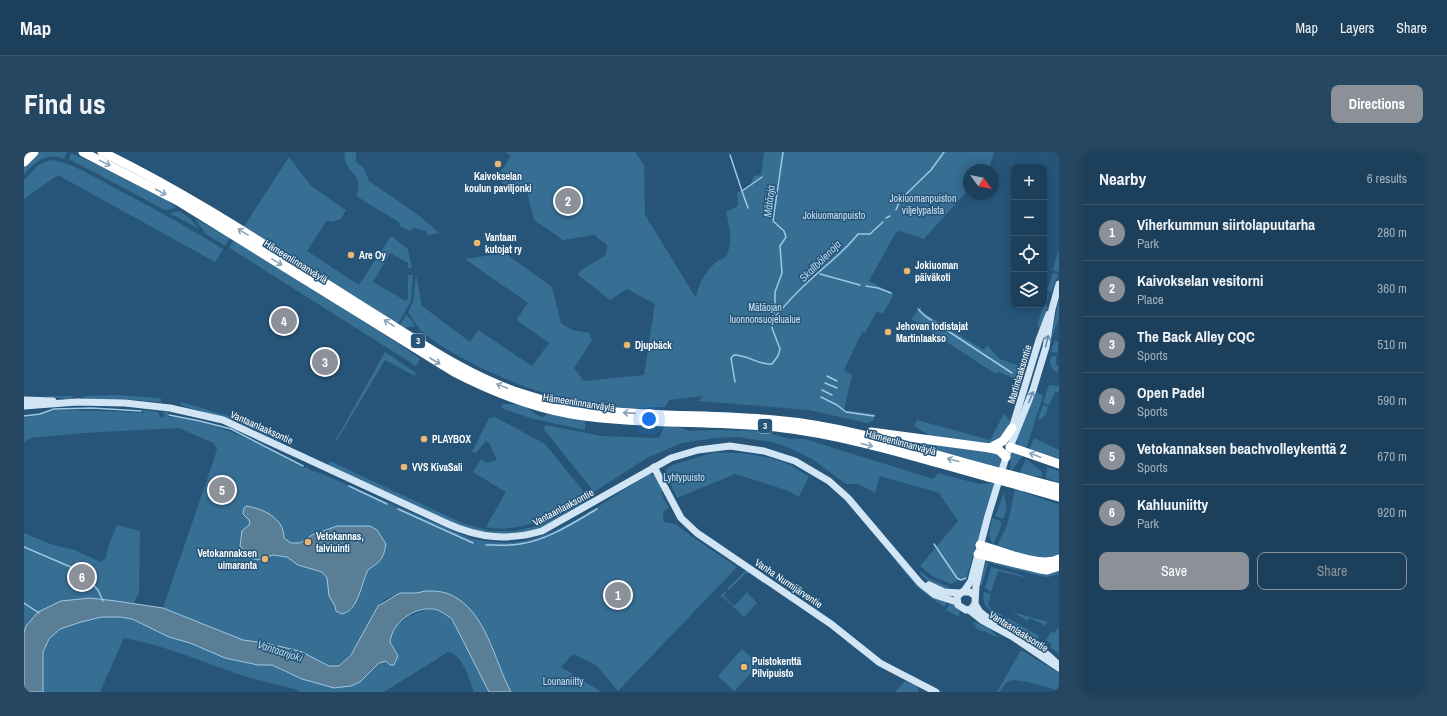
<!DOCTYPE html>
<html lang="en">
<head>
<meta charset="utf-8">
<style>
  :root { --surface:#1c405b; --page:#254761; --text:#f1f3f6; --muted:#a0afbb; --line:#3a5971; --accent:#8c9099 }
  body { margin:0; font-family:"Archivo Narrow",sans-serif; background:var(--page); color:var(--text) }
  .controls { position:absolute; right:12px; top:12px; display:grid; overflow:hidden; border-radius:8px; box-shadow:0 2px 10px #0003 }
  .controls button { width:36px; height:36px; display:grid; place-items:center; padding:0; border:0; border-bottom:1px solid var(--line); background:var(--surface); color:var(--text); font:20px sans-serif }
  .compass { position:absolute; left:939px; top:12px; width:36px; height:36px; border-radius:50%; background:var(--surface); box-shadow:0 2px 10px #0003; rotate:123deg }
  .you { position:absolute; left:625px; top:267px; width:14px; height:14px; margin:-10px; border:3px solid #fff; border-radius:50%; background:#1a73e8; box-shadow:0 0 0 6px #1a73e833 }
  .badge { display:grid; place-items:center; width:26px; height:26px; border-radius:50%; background:var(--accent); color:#fff; font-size:13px; font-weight:700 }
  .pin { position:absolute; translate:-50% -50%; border:2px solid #fff; box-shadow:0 1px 4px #0006 }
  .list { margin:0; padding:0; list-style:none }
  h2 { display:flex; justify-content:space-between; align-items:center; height:52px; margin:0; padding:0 16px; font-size:17px }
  h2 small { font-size:13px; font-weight:400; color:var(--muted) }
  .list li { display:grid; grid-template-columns:26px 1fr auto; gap:12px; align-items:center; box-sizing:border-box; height:56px; padding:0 16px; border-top:1px solid var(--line) }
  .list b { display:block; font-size:15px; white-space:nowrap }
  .list p { margin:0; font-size:13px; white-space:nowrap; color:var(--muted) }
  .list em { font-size:13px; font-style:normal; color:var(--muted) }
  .actions { display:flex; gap:8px; padding:12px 16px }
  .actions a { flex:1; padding:9px 0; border:1px solid var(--accent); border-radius:8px; text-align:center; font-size:14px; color:var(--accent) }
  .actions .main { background:var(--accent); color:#fff }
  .icon { flex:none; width:22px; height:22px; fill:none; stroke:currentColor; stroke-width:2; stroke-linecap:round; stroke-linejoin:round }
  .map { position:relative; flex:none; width:1035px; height:540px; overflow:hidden; border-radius:8px }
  header { display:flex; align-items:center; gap:24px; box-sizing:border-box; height:56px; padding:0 20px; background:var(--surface); border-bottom:1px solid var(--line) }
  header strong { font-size:19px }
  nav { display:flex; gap:22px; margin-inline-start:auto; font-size:14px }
  .intro { display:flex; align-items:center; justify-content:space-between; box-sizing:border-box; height:96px; padding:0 24px }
  h1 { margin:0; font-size:28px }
  .button { padding:10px 18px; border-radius:8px; background:var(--accent); color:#fff; font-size:14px; font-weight:700 }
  main { display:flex; gap:24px; padding:0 24px }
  aside { flex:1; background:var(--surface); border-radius:8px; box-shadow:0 2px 10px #0003 }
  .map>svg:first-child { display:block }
</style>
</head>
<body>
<header>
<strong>Map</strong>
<nav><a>Map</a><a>Layers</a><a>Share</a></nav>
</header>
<div class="intro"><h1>Find us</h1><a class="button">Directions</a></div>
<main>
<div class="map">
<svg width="1035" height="540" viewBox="0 0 1035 540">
  <rect width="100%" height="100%" fill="#265579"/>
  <g fill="#376e94">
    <path d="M16,0H43L40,7C22,0 12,9 0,23V14Z"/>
    <path d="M321,0H332V10L340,16L345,29L397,65L415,81L403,83L402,79L389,76L386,79L375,74L376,71L332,44C343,23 316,18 321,0Z"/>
    <path d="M481,0H611L620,13L621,63L672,146C675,129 685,111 702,105C709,90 706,75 702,60L714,54L713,41L726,33L730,24L737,23L740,0H970L966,13L962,18H945V37L900,87L876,79L872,80L845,129L870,142L859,161L852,160L841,181L838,180L820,218L828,223L820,258L851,262L849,269L843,271L785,258L674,249L680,244L645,248L641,255C620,255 598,258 577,255C520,246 444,216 398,180C393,175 389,166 384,160L389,150L392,123L398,154L446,190L454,178L508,214L525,191L492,168L504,151L441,107L481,101L528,135L537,171L548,178L565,181L568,188L550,216L560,229L620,223L631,152L603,137L586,148L554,123L556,119L582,103L583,93L570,83L539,88L510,68L503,40L487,36L472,27L487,4Z"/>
    <path d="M47,1C77,15 130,34 152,56L141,58L45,7Z"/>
    <polygon points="265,5 287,34 322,58 317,67 307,70 303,68 283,99 335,133 367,84 384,97 388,116 384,116 384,111 366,101 349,130 382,149 384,146 384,123 389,123 387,149 374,172 219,76"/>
    <path d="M26,8C47,10 69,24 87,34C125,54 162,74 199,97L191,110L34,23L0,47V28L14,13Z"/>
    <polygon points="155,59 166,66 175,77 146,61"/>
    <polygon points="170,66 206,86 201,94 182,82"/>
    <polygon points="210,88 375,192 396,207 392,214 207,97 205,95"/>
    <polygon points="1035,97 1035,120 1029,118"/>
    <polygon points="1029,121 1034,123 1027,141 1023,138"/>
    <polygon points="1023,142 1025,142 1022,155 1024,155 1017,178 1013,174"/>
    <polygon points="1035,146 1035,165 1026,192"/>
    <polygon points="897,154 897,159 960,198 963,193 976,207 996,214 1000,210 994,232 991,227 975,220 972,222 887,167"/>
    <polygon points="382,163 387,167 391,174 380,176 376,173"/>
    <polygon points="1031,188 1034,190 1034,201 1027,200"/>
    <polygon points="361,200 392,221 391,224 361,208 312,290 311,289"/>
    <path d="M1027,204H1032V213L1035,215L1033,220C1026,217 1025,210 1027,204Z"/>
    <polygon points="1025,233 1035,234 1035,241 1031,240 1025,253 1019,251"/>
    <polygon points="1012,240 1019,244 1002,297 994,292 993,285"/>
    <polygon points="93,243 136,246 137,247 137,250 101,247 62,247 58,244"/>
    <polygon points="19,244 49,244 47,247 43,247"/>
    <polygon points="157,250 208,265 206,268 160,254 156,252"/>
    <path d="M479,252C488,252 497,251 505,257C511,261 512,264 520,265L524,261L561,268V278L506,266L477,256Z"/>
    <polygon points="1019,253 1024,255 1022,262 1016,268 1014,267"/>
    <path d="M33,258L82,259L119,261V258L134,260L136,265L141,264L138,260H144V265C193,267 238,294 280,316L283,315L286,317L285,318L296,321L448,387C465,390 483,392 500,389C536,383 591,343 624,323C633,320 636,331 639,339L637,341L645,356L639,360L640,370L652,372L667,384L713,415L594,539L572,513L549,502L537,515L578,540H487C464,496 457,431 393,441C378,444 366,440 354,454C350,458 348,465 345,470C337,487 329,502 315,514H305L278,500L267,497L241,491L219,488L139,456L190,307L193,297L189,291L155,276L59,281L7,286L0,290V266Z"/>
    <polygon points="980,262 987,270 979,285 966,293 911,287 890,274 893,268 966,288"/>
    <path d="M471,265L521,292L560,340L559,346C528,364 498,382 462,375L482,340L449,320L457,307L463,311L473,308L466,292L462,289L452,301L448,300L465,266Z"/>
    <polygon points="213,266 259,288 258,290 254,289 213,270"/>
    <polygon points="522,273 577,284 630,286 635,286 640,274 652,274 665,279 692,278 737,279 766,287 781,287 909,327 914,321 955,332 971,331 943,424 927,432 908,424 896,414 934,369 915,341 856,324 851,341 834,332 822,332 788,307 763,295 748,290 713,285 692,286 658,291 623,306 570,340 519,276"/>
    <polygon points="1010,286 1035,298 1035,309 1005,298"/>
    <polygon points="896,290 973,301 977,306 975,316 904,297 895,292"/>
    <polygon points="988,299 1000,302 986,321 987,300"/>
    <path d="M688,301C715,300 741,302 766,313C772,316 778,321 785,324L775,345L762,338L711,322L653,346L642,322V317L648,313Z"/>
    <polygon points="1002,307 1017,319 1019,325 995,322"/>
    <polygon points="306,309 438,371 466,379 491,379 516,373 566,345 567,348 525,373 502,381 478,383 440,376 304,313"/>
    <polygon points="1023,315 1035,319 1035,331 1022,326"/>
    <polygon points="991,337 1035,353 1035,404 1016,407 973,394 984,371"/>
    <polygon points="980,341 983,357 979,367 971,364"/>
    <polygon points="968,366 976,369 978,372 969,393 965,383"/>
    <polygon points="93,373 116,379 115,441 110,451 66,446 2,474 0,481 0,381 29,393 51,398 76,410 82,406 84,395"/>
    <polygon points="866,403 893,430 924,449 920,455 895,437"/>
    <polygon points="965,408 958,433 955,433 961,413"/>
    <polygon points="968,408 1035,417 1035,422 1024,425 1016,424 969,412"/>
    <polygon points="967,415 1000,424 999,425 974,419 967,440 961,436"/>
    <polygon points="722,418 741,431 740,432 725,421 721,422 705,438 703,437"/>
    <polygon points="897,420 906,427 925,435 925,439 910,435 895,421"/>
    <polygon points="701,439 702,441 700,444 710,454 723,440 733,451 720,465 698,444 694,447"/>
    <path d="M960,440L967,442L964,451L967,457L979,463L976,465C965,458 957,454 960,440Z"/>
    <polygon points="927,448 936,460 935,465 922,458"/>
    <path d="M409,457L421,461L428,467L465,540H450C445,528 439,502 424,500L360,540H276L271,537C251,532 231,528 211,521C174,508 139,493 100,486L76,540H19V500L25,487L36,477L57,470L78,465H96L108,467L145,485L166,491L201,506L234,513H248L261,520L310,536L336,530L358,509H362L364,512L372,511L373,501C349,479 391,458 409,457Z"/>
    <polygon points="988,460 1024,470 1025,467 1026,468 1018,475 1019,472 1005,466 1004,469"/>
    <polygon points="984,466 1015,484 1013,487 982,468"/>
    <polygon points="950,470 964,476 976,486 951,476 952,473 949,472"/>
    <polygon points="1035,475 1035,501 1027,496 1027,492 1022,488 1027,480 1030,481"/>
    <polygon points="718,497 733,511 733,515 710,539 694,524"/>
    <path d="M997,498L1035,521V539C1025,536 991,524 983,530C980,532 978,537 976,540H973Z"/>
    <polygon points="881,529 893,534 895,540 871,540"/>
  </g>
  <g fill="#5b7e97" stroke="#9dc8e4">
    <path d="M222,354C240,357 260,366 260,386L267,391H276L288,383L313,374H346L353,378L362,392C359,409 356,409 344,418C337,431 335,458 318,462L312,459L311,454L305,444L303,426L298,420L274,413L263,405L249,403L234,408L227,406L216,394L218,379L226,372L225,368L219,362L220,356Z"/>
    <path d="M402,439C410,439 419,439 427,443C462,459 470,508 487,540H465L428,467C422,463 417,458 409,457C389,455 368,471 366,490L374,504L370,513H366L362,509L355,511L336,530L327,534L310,536L278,527L248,513H234L201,506L166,491L145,485L108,467L96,465H78L57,470L36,477L25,487L19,500V540H0V481L2,474L14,460L37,449L66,446L92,449L139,456L219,488L241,491L267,497L278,500L305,514H315L327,503L354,454L376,441H392Z"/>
  </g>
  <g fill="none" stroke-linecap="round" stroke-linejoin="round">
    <g stroke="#9dc8e4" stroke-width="1.5">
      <polyline points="706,3 718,39 738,25"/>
      <polyline points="718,39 724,56"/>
      <polyline points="872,58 876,48 907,18 920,0"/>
      <polyline points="862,66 866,64"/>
      <polyline points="796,122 836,133"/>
      <polyline points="842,134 854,136 867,141"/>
      <polyline points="894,157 901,164 988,221"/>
      <path d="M749,167C760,154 772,141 785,129C801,114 820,100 834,82H846L859,70"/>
      <polyline points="803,224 813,229"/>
      <path d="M711,230L707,206L710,203C725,203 733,213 748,212L754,204L756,197L748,176V168L751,157V140L758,121L756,94L762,85L760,79L749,69L759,0"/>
      <polyline points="801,231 813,236"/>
      <polyline points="798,238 808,243"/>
      <polyline points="797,245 813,253 822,260 850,264"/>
      <polyline points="145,263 176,269 207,277 279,314"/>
      <polyline points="0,264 16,262 30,257 68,256 117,259"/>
      <polyline points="325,334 363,352"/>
      <polyline points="374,357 449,391"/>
      <polyline points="910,392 933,426 937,428 942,426"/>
      <path d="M462,393C473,393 485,394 496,392C524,388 549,371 573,357"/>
      <polyline points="0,395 56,419"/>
      <polyline points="59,422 74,438 79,449"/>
      <polyline points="0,451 15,461"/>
    </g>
    <g stroke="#d1e5f4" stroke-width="7">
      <polyline points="0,248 29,249"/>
      <path d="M0,254L53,250L101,251L146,256L199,268L424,372C455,386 484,389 518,379L647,306L674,298L706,294L740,299L771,309L805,329L824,346L896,431L911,443L933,450"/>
      <polyline points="987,280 1015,188 1025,162"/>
      <polyline points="630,315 657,366 673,381 807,472 856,511 912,540"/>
      <polyline points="905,433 920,440 936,441"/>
      <polyline points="940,439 947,429 964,364 982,305 1009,238 1022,195 1028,157 1035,132"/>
      <polyline points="951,444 946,440 938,440 933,445 934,453 942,458 947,457 951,452 952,434 960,398"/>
      <polyline points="951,452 956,460 970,471"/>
      <polyline points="945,458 959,469 989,485 1035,516"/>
      <path d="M990,481C1006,490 1023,500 1035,514"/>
    </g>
    <g stroke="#fff" stroke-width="9">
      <path d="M59,0L154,49L430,220C467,239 505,255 547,262C615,273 684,268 752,275C824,283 895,306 964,325"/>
      <path d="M78,0C171,45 256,103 344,158C393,188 441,223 496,241C578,269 666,260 750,268C824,274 896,299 967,318"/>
      <polyline points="0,10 10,0"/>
      <polyline points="847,280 966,296 979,289 988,276"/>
      <polyline points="986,295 1035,312"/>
      <polyline points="966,296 975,298 982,305"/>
      <polyline points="998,326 1035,336"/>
      <polyline points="997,334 1035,345"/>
      <path d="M956,393C974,398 1018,417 1035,407"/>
      <polyline points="954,402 1016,417 1023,418 1035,414"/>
    </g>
    <g stroke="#fff" stroke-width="9">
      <polyline points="967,318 998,326"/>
      <polyline points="964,325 997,334"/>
    </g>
  </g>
  <defs><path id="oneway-shaft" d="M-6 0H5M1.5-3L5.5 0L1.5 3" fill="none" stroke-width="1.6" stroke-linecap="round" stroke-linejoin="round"/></defs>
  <g stroke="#88a2b5">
    <use href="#oneway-shaft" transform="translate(81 11) rotate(26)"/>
    <use href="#oneway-shaft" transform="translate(137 40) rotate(28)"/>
    <use href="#oneway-shaft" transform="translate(219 80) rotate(-148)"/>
    <use href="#oneway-shaft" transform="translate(253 110) rotate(32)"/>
    <use href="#oneway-shaft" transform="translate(365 171) rotate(-148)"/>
    <use href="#oneway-shaft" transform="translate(411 209) rotate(30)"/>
    <use href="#oneway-shaft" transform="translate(478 234) rotate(-158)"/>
    <use href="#oneway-shaft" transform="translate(605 261) rotate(-176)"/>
    <use href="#oneway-shaft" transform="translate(843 293) rotate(14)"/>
    <use href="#oneway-shaft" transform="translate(1011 303) rotate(-159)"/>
    <use href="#oneway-shaft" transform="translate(929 308) rotate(-165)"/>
  </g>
  <g stroke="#6a8faa">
    <use href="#oneway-shaft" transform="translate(1023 189) rotate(-77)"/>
    <use href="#oneway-shaft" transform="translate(1007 245) rotate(-67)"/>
  </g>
  <g fill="#ecb66e" stroke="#265579" stroke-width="1.5">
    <circle cx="474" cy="12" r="4"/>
    <circle cx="453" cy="91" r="4"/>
    <circle cx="327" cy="103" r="4"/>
    <circle cx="883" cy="119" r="4"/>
    <circle cx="864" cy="180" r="4"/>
    <circle cx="603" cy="193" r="4"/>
    <circle cx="400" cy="287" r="4"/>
    <circle cx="380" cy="315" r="4"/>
    <circle cx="284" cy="390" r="4"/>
    <circle cx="241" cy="407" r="4"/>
    <circle cx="720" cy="515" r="4"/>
  </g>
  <g text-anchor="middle" stroke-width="3" stroke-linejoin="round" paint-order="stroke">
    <g fill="#265579" stroke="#beccd7" stroke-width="1">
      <rect x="387" y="182" width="14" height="14" rx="3"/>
      <rect x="734" y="267" width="14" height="14" rx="3"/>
    </g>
    <g font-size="9" font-weight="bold" fill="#fff">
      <text x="394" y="192">3</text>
      <text x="741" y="277">3</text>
    </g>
    <g font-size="10" font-weight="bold" fill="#fff" stroke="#265579" text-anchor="start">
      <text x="474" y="28" text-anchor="middle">Kaivokselan<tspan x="474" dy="12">koulun paviljonki</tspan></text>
      <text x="461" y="89">Vantaan<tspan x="461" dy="12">kutojat ry</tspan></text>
      <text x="335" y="107">Are Oy</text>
      <text x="891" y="117">Jokiuoman<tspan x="891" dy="12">päiväkoti</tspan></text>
      <text x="872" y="178">Jehovan todistajat<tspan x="872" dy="12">Martinlaakso</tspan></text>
      <text x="611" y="197">Djupbäck</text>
      <text x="408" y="291">PLAYBOX</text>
      <text x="388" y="319">VVS KivaSali</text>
      <text x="292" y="388">Vetokannas,<tspan x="292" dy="12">talviuinti</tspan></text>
      <text x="233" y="405" text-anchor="end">Vetokannaksen<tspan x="233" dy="12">uimaranta</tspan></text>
      <text x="728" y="513">Puistokenttä<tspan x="728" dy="12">Pilvipuisto</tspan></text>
    </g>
    <g font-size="10" fill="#cbe2f3" stroke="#265579">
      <text x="899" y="50">Jokiuomanpuiston<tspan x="899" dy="12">viljelypalsta</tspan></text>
      <text x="810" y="67">Jokiuomanpuisto</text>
      <text x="741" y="159">Mätäojan<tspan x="741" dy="12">luonnonsuojelualue</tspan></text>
      <text x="660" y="329">Lyhtypuisto</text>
      <text x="539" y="533">Lounaniitty</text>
    </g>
    <g font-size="10" fill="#fff" stroke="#265579">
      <text transform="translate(272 109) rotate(32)" y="4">Hämeenlinnanväylä</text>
      <text transform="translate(995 222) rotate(-73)" y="4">Martinlaaksontie</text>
      <text transform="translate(555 250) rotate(9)" y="4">Hämeenlinnanväylä</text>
      <text transform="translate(238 275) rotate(24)" y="4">Vantaanlaaksontie</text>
      <text transform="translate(877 290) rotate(15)" y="4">Hämeenlinnanväylä</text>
      <text transform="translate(539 355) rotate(-28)" y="4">Vantaanlaaksontie</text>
      <text transform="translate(765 431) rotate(34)" y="4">Vanha Nurmijärventie</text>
      <text transform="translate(995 479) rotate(32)" y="4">Vantaanlaaksontie</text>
    </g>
    <g font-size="11" font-style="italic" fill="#b4d5eb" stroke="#265579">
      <text transform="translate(745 49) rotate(-84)" y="4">Mätäoja</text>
      <text transform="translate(796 109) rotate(-45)" y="4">Skallbölenoja</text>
      <text transform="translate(256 499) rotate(18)" y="4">Vantaanjoki</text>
    </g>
  </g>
</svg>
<div class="controls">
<button>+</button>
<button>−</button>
<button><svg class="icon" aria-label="locate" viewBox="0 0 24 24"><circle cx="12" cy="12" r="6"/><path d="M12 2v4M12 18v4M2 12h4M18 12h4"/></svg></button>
<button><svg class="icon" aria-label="layers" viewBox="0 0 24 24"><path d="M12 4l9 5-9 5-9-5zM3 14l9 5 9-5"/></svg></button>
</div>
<svg class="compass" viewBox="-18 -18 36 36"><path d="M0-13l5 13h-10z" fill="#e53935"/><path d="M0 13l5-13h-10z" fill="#a0afbb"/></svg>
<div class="you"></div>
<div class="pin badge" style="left:594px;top:443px">1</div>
<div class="pin badge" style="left:544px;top:49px">2</div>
<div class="pin badge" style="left:301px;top:210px">3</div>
<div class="pin badge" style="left:260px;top:169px">4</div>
<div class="pin badge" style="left:198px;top:338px">5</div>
<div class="pin badge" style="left:58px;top:425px">6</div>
</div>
<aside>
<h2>Nearby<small>6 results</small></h2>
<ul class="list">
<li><span class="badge">1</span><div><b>Viherkummun siirtolapuutarha</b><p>Park</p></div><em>280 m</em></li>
<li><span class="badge">2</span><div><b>Kaivokselan vesitorni</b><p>Place</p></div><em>360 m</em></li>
<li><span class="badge">3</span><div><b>The Back Alley CQC</b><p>Sports</p></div><em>510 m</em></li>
<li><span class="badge">4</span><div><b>Open Padel</b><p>Sports</p></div><em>590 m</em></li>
<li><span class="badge">5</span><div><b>Vetokannaksen beachvolleykenttä 2</b><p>Sports</p></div><em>670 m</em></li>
<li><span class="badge">6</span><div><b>Kahluuniitty</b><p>Park</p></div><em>920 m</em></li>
</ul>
<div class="actions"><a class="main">Save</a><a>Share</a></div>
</aside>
</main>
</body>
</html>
